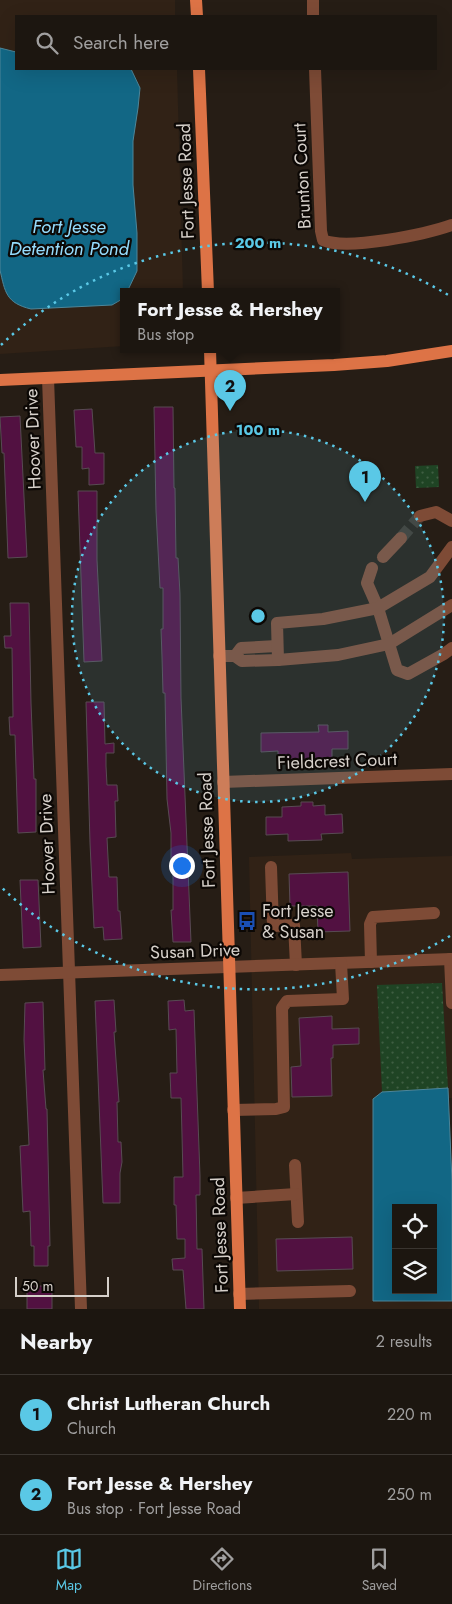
<!DOCTYPE html>
<html lang="en">
<head>
<meta charset="utf-8">
<style>
  :root { --surface:#1c1610; --page:#251f19; --text:#f1f3f6; --muted:#a09f9f; --line:#3a3530; --accent:#5ac8e6 }
  body { margin:0; font-family:Jost,sans-serif; background:var(--page); color:var(--text) }
  .controls { position:absolute; right:15px; bottom:15px; display:grid; overflow:hidden; border-radius:0px; box-shadow:0 5px 20px #0002 }
  .controls button { width:45px; height:45px; display:grid; place-items:center; padding:0; border:0; border-bottom:1px solid var(--line); background:var(--surface); color:var(--text); font:25px sans-serif }
  .scale { position:absolute; left:15px; bottom:12px; width:94px; box-sizing:border-box; padding-left:5px; border:2px solid #d6d0ca; border-top:0; font-size:14px; line-height:18px; white-space:nowrap; color:#d6d0ca; -webkit-text-stroke:4px #0c0805; paint-order:stroke }
  .you { position:absolute; left:181px; top:865px; width:18px; height:18px; margin:-12px; border:4px solid #fff; border-radius:50%; background:#1a73e8; box-shadow:0 0 0 8px #1a73e833 }
  .badge { display:grid; place-items:center; width:32px; height:32px; border-radius:50%; background:var(--accent); color:#111; font-size:16px; font-weight:700 }
  .pin { position:absolute; translate:-50% -41px; filter:drop-shadow(0 1px 2px #0008) }
  .pin::after { content:''; position:absolute; top:26px; width:18px; height:15px; background:inherit; clip-path:polygon(0 0,100% 0,50% 100%) }
  .popup { position:absolute; left:120px; top:288px; width:220px; height:65px; box-sizing:border-box; display:grid; place-content:center; border-radius:0px; background:var(--surface); filter:drop-shadow(0 1px 4px #0005); font-size:16px; white-space:nowrap; color:var(--muted) }
  .popup b { font-size:19px; color:var(--text) }
  .popup::after { content:''; position:absolute; left:50%; top:100%; margin-left:-10px; border:10px solid transparent; border-top-color:var(--surface) }
  .list { margin:0; padding:0; list-style:none }
  h2 { display:flex; justify-content:space-between; align-items:center; height:65px; margin:0; padding:0 20px; font-size:21px }
  h2 small { font-size:16px; font-weight:400; color:var(--muted) }
  .list li { display:grid; grid-template-columns:32px 1fr auto; gap:15px; align-items:center; box-sizing:border-box; height:80px; padding:0 20px; border-top:1px solid var(--line) }
  .list b { display:block; font-size:19px; white-space:nowrap }
  .list p { margin:0; font-size:16px; white-space:nowrap; color:var(--muted) }
  .list em { font-size:16px; font-style:normal; color:var(--muted) }
  .icon { flex:none; width:28px; height:28px; fill:none; stroke:currentColor; stroke-width:2; stroke-linecap:round; stroke-linejoin:round }
  .map { position:relative; flex:none; width:452px; height:1309px; overflow:hidden }
  .search { position:absolute; background:var(--surface); box-shadow:0 5px 20px #0002; left:15px; right:15px; top:15px; height:55px; display:flex; align-items:center; gap:12px; box-sizing:border-box; padding:0 18px; border-radius:0px; color:var(--muted); font-size:19px }
  .sheet { height:225px; background:var(--surface) }
  nav { display:flex; justify-content:space-around; align-items:center; box-sizing:border-box; height:70px; border-top:1px solid var(--line); background:var(--surface); font-size:14px; color:var(--muted) }
  nav a { display:grid; justify-items:center; gap:2px }
  nav .on { color:var(--accent) }
  .map>svg:first-child { display:block }
</style>
</head>
<body>
<div class="map">
<svg width="452" height="1309" viewBox="0 0 452 1309">
  <defs>
    <pattern id="green-dots" width="8" height="8" patternUnits="userSpaceOnUse" patternTransform="scale(1.25)"><rect width="8" height="8" fill="#1f4424"/><path d="M2 2h.1M6 6h.1" fill="none" stroke="#3f5e42" stroke-width="1.8" stroke-linecap="round"/></pattern>
  </defs>
  <rect width="100%" height="100%" fill="#261d15"/>
  <g fill="#312216" fill-rule="evenodd">
    <polygon points="0,0 175,0 175,16 16,16 16,69 177,69 183,292 124,292 124,346 0,354"/>
    <path d="M351,853L352,859L452,856V1098H449L452,1166V1309H259L249,857ZM396,1208H433V1290H396Z"/>
  </g>
  <g fill="url(#green-dots)">
    <polygon points="438,465 439,487 416,488 415,466"/>
    <polygon points="442,983 448,1088 382,1092 377,985"/>
  </g>
  <g fill="#126785" stroke="#4d869a" fill-rule="evenodd">
    <path d="M0,48L16,52V69H131L140,88L138,108L133,141V185L137,233V271L127,292H124V298L112,305L31,309C6,303 5,292 0,270Z"/>
    <path d="M448,1088L452,1182V1301H373V1099L382,1092ZM396,1208H433V1290H396Z"/>
  </g>
  <g fill="#521141" stroke="#584b53">
    <polygon points="154,407 173,407 174,488 175,488 176,558 178,558 180,594 181,698 191,942 173,942 171,910 173,910 173,868 171,868 171,833 167,799 165,693 163,693 162,657 161,629 163,629 163,588 160,588 156,511"/>
    <polygon points="92,409 95,453 104,453 104,484 89,485 89,468 82,469 82,447 76,447 74,410"/>
    <polygon points="20,416 27,557 8,558 4,453 2,453 0,417"/>
    <polygon points="78,491 97,491 97,560 102,661 84,662"/>
    <polygon points="10,603 29,603 31,703 34,779 36,779 36,832 18,833 15,735 10,735 9,717 13,717 12,648 5,648 4,636 11,636"/>
    <polygon points="86,702 104,702 105,744 114,743 114,753 106,753 106,766 107,785 117,785 118,801 115,801 116,837 107,838 109,877 117,877 118,911 120,911 122,939 104,940 103,927 94,928 90,843"/>
    <polygon points="318,725 328,725 328,732 348,731 348,749 332,749 332,759 292,761 278,761 278,751 261,752 261,733 319,732"/>
    <polygon points="301,802 313,802 313,806 325,805 325,815 342,814 343,833 321,834 322,840 288,841 288,834 266,835 266,817 282,817 282,807 301,806"/>
    <polygon points="348,872 350,931 318,932 317,906 290,906 289,874"/>
    <polygon points="20,880 38,880 41,947 23,948"/>
    <polygon points="114,1000 116,1032 114,1032 119,1102 117,1102 118,1142 121,1142 122,1162 120,1173 120,1203 103,1203 95,1001"/>
    <polygon points="184,1000 185,1011 194,1010 200,1176 200,1195 196,1195 197,1249 202,1249 204,1309 186,1309 183,1270 173,1270 172,1259 185,1258 185,1239 177,1239 176,1205 174,1205 174,1177 183,1177 182,1135 181,1098 171,1098 170,1073 177,1073 176,1029 169,1030 168,1001"/>
    <polygon points="43,1002 45,1070 43,1070 46,1109 47,1109 50,1246 48,1246 48,1266 34,1266 34,1246 31,1246 30,1211 23,1212 20,1146 29,1145 24,1040 25,1003"/>
    <polygon points="332,1016 332,1029 359,1028 359,1044 333,1045 333,1058 331,1058 332,1096 292,1097 291,1067 301,1066 299,1018"/>
    <polygon points="352,1237 353,1269 277,1271 276,1239"/>
    <rect x="27" y="1286" width="25" height="23"/>
  </g>
  <g fill="none" stroke-linecap="round" stroke-linejoin="round">
    <polyline stroke="#403830" stroke-width="12" stroke-dasharray="12 6" stroke-linecap="butt" points="401,538 420,516"/>
    <g stroke="#7e4b36" stroke-width="12">
      <polyline points="313,0 313,16"/>
      <path d="M315,69L321,231L323,240C346,251 427,234 452,225"/>
      <polyline points="48,378 81,1309"/>
      <polyline points="420,516 436,512 452,521"/>
      <polyline points="383,557 401,538"/>
      <polyline points="372,568 367,583 378,608 397,670 408,674 444,654 452,648"/>
      <polyline points="219,656 235,656 242,661 278,660 338,655 389,644 452,605"/>
      <polyline points="235,656 241,648 277,646"/>
      <polyline points="278,660 277,623 323,619 378,608 430,577 452,547"/>
      <polyline points="223,782 452,774"/>
      <polyline points="271,867 273,926 294,925 296,965"/>
      <polyline points="450,959 452,1003"/>
      <polyline points="371,962 370,924 373,917 434,913"/>
      <polyline points="0,975 452,959"/>
      <polyline points="233,1110 276,1109 284,1107 282,1008 287,1001 343,999 341,963"/>
      <polyline points="295,1165 298,1222"/>
      <polyline points="236,1198 296,1194"/>
      <polyline points="239,1294 350,1291"/>
    </g>
    <g stroke="#dd7346" stroke-width="12">
      <polyline points="196,0 197,16"/>
      <polyline points="199,69 208,292"/>
      <polyline points="210,350 240,1309"/>
      <polyline points="0,380 334,365 387,361 452,351"/>
    </g>
  </g>
  <circle cx="258" cy="616" r="186" fill="#5ac8e6" fill-opacity=".12"/>
  <g fill="none" stroke="#5ac8e6" stroke-width="2.5" stroke-dasharray="2.5 5">
    <circle cx="258" cy="616" r="186"/>
    <path d="M450 936A373 373 0 0 1 1 887M1 345A373 373 0 0 1 450 296"/>
  </g>
  <defs>
    <g id="bus-bare" transform="scale(1.5)"><path d="M-5-6H5V4H4V6H2V4H-2V6H-4V4H-5ZM-3.5-4V0h7V-4ZM-3.5 1.2v1.5H-2V1.2ZM2 1.2v1.5H3.5V1.2Z" fill="#1a4fb4" stroke="#0c0805" stroke-width="2.5" paint-order="stroke"/></g>
  </defs>
  <g fill-rule="evenodd">
    <use href="#bus-bare" x="247" y="921"/>
  </g>
  <g text-anchor="middle" stroke-width="4.5" stroke-linejoin="round" paint-order="stroke">
    <g font-size="18" fill="#d6d0ca" stroke="#0c0805">
      <text transform="translate(302 176) rotate(-93)" y="6">Brunton Court</text>
      <text transform="translate(186 181) rotate(-92)" y="6">Fort Jesse Road</text>
      <text transform="translate(33 439) rotate(-92)" y="6">Hoover Drive</text>
      <text transform="translate(337 761) rotate(-2)" y="6">Fieldcrest Court</text>
      <text transform="translate(207 830) rotate(-92)" y="6">Fort Jesse Road</text>
      <text transform="translate(47 844) rotate(-92)" y="6">Hoover Drive</text>
      <text transform="translate(195 951) rotate(-2)" y="6">Susan Drive</text>
      <text transform="translate(220 1235) rotate(-92)" y="6">Fort Jesse Road</text>
    </g>
    <g font-size="18" fill="#d6d0ca" stroke="#0c0805" text-anchor="start">
      <text x="262" y="917">Fort Jesse<tspan x="262" dy="21">&amp; Susan</tspan></text>
    </g>
    <g font-size="19" font-style="italic" fill="#95dcfd" stroke="#0c0805">
      <text x="69" y="233">Fort Jesse<tspan x="69" dy="22">Detention Pond</tspan></text>
    </g>
  </g>
  <circle cx="258" cy="616" r="8" fill="#5ac8e6" stroke="#0c0805" stroke-width="2.5"/>
  <g font-size="15" text-anchor="middle" font-weight="bold" fill="#5ac8e6" stroke="#0c0805" stroke-width="4.5" stroke-linejoin="round" paint-order="stroke">
    <text x="258" y="248">200 m</text>
    <text x="258" y="435">100 m</text>
  </g>
</svg>
<div class="controls">
<button><svg class="icon" aria-label="locate" viewBox="0 0 24 24"><circle cx="12" cy="12" r="6"/><path d="M12 2v4M12 18v4M2 12h4M18 12h4"/></svg></button>
<button><svg class="icon" aria-label="layers" viewBox="0 0 24 24"><path d="M12 4l9 5-9 5-9-5zM3 14l9 5 9-5"/></svg></button>
</div>
<div class="scale">50 m</div>
<div class="you"></div>
<div class="pin badge" style="left:365px;top:502px">1</div>
<div class="pin badge" style="left:230px;top:411px">2</div>
<div class="popup"><b>Fort Jesse &amp; Hershey</b>Bus stop</div>
<div class="search"><svg class="icon" aria-label="search" viewBox="0 0 24 24"><circle cx="10" cy="10" r="6"/><path d="M15 15l6 6"/></svg>Search here</div>
</div>
<section class="sheet">
<h2>Nearby<small>2 results</small></h2>
<ul class="list">
<li><span class="badge">1</span><div><b>Christ Lutheran Church</b><p>Church</p></div><em>220 m</em></li>
<li><span class="badge">2</span><div><b>Fort Jesse &amp; Hershey</b><p>Bus stop · Fort Jesse Road</p></div><em>250 m</em></li>
</ul>
</section>
<nav>
<a class="on"><svg class="icon" aria-label="map" viewBox="0 0 24 24"><path d="M3 6l6-2 6 2 6-2v14l-6 2-6-2-6 2zM9 4v14M15 6v14"/></svg>Map</a>
<a><svg class="icon" aria-label="directions" viewBox="0 0 24 24"><path d="M12 3l9 9-9 9-9-9zM9 14v-3h6M13 9l2 2-2 2"/></svg>Directions</a>
<a><svg class="icon" aria-label="saved" viewBox="0 0 24 24"><path d="M7 4h10v16l-5-4-5 4z"/></svg>Saved</a>
</nav>
</body>
</html>
